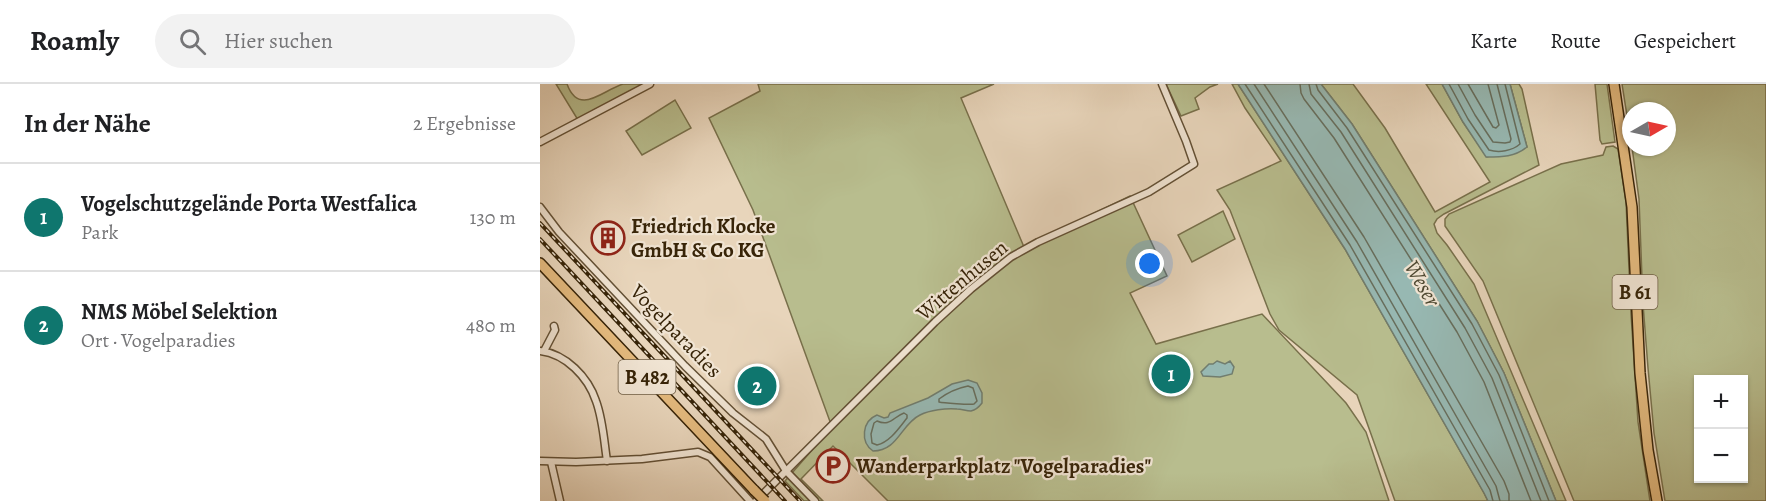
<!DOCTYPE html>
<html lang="de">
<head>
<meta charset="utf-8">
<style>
  :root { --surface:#fff; --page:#f2f2f2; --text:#202124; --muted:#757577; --line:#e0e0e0; --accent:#0f766e }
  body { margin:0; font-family:Alegreya,serif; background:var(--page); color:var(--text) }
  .controls { position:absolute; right:18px; bottom:18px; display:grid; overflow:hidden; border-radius:0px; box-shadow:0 2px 4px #0004 }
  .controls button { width:54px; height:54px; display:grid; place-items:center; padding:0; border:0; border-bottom:2px solid var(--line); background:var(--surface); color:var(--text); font:30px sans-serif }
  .compass { position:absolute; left:1082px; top:18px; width:54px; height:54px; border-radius:50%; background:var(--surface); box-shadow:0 2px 4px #0004; rotate:81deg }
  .you { position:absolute; left:610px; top:180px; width:21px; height:21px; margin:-15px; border:4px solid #fff; border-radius:50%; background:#1a73e8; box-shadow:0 0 0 9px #1a73e833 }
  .badge { display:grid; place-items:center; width:39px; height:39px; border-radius:50%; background:var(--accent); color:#fff; font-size:20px; font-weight:700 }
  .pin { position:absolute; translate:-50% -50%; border:3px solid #fff; box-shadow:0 2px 6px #0006 }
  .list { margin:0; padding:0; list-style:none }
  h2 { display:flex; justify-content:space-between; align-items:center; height:78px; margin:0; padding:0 24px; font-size:26px }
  h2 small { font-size:20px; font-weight:400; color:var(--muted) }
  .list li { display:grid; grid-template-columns:39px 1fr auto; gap:18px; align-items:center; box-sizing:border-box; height:108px; padding:0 24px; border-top:2px solid var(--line) }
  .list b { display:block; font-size:22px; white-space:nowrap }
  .list p { margin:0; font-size:20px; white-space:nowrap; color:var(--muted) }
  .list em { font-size:20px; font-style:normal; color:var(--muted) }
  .icon { flex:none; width:33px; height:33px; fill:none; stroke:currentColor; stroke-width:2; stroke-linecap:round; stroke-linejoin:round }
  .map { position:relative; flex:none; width:1226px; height:417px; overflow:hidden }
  header { display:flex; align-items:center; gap:36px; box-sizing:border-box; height:84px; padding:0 30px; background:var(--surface); border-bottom:2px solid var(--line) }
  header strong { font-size:28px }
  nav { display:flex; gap:33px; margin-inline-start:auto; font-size:21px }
  .search { width:420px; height:54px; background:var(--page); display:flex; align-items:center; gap:15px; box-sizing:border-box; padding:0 21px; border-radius:33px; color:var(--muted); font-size:22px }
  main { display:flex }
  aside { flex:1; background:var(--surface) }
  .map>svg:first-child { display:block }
</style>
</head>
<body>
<header>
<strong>Roamly</strong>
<div class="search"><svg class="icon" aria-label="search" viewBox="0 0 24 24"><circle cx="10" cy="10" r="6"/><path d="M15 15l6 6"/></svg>Hier suchen</div>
<nav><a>Karte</a><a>Route</a><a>Gespeichert</a></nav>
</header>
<main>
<aside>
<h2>In der Nähe<small>2 Ergebnisse</small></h2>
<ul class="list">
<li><span class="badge">1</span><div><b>Vogelschutzgelände Porta Westfalica</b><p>Park</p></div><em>130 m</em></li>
<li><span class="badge">2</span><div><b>NMS Möbel Selektion</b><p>Ort · Vogelparadies</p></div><em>480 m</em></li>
</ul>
</aside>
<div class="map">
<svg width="1226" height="417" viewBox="0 0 1226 417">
  <rect width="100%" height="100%" fill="#e8d5bb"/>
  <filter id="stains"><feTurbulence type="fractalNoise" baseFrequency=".00333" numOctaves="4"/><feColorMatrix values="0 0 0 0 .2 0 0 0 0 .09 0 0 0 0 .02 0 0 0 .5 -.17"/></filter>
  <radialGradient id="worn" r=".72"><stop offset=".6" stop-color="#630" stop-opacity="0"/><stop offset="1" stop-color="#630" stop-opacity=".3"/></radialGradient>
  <g fill="#b8bd8e" stroke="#78704b" stroke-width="1.5" fill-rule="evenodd">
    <path d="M16,0H27C39,33 63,6 83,0C90,0 100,0 107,0L38,36Z"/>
    <polygon points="218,0 454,0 421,14 484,163 590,112 627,192 590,209 616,260 722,230 806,319 826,348 849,417 348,417 293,362 261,395 283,417 264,417 245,397 292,343 213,126 169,34 220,7"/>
    <polygon points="626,0 678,0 670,3 655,14 659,25 641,32"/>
    <polygon points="692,0 698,0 805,165 944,409 948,417 855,417 817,311 739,246 730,230 690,126 677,106 741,77 705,24"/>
    <polygon points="781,0 813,0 845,44 895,128 950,98 886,0 902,0 923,38 947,73 987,63 970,0 979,0 982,5 999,81 904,130 897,135 894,140 897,149 907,161 934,200 1026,417 1016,417 964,289 937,237 812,40"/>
    <polygon points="1055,0 1067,0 1075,58 1062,60 1060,56"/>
    <path d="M1082,0H1226V417H1125L1114,349L1108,284L1103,220L1099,115L1092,63H1127V27H1091V57ZM1158,296H1204V394H1158Z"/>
    <polygon points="135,16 151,44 102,71 86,47"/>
    <polygon points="1073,62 1078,65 1086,118 1091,230 1098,338 1110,417 1034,417 943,197 905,142 905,135 909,130 1021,80 1063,71 1066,63"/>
    <polygon points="683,127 695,155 652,178 638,151"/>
  </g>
  <g fill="#97b8b2" stroke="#717d6e" stroke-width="1.5">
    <polygon points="698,0 781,0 812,40 937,237 964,289 1016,417 948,417 944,409 805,165"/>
    <path d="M902,0H970L987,63C975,73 962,73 946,73L923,38Z"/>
    <polygon points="677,277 685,280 690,277 694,283 692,290 680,293 663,292 661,288 669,280 673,280"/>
    <path d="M428,296L437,299L442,309V319C439,323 436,326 431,327C426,327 422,325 417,325C406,324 390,326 380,331C361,340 358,367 333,367C320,358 322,337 337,331L344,334L348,333L350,329L388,314L412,300Z"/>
  </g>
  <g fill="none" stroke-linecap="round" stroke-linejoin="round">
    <g stroke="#676e5d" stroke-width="1.5">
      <polyline points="705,0 810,161 950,406 953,417"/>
      <polyline points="714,0 817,158 956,402 960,417"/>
      <polyline points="724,0 824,153 964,397 969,410 969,417"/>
      <polyline points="760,0 761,9 764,15 794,54 917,248 944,298 991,417"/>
      <polyline points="769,0 771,10 801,48 925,244 952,294 1001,417"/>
      <polyline points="776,0 778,6 807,44 932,240 959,291 1009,417"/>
      <path d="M909,0L928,35L949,66C959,69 972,67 980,60L965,0"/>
      <polyline points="918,0 935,31 953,58 965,59 970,58 971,55 957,0"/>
      <polyline points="928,0 953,43 956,44 959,41 948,0"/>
      <path d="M428,302L433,304L437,317L434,320C430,321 403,319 399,318V315C407,309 418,304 428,302Z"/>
      <path d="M364,329L367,331V334C359,344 350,358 337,361L332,359L331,350L334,339L337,337C350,343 353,333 364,329Z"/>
    </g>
    <g stroke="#635035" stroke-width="9">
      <g id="minor">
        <polyline points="0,58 110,0"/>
        <polyline points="0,123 19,148 145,282 193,329 226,355 246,387 275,417"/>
        <path d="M0,267C26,270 48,293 56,317C63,336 64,357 67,377"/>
        <polyline points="4,267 15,246 14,242"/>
        <polyline points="0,377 36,378 102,375 158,368 170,373 210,417"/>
        <polyline points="11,378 20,417"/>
        <polyline points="216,417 395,238 431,205 471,173 498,158 609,108 654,80 646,57 622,0"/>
      </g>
    </g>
    <g stroke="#372408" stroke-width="12">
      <g id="primary">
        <polyline points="1074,0 1092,123 1100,289 1108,366 1117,417"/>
        <polyline points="0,179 214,406"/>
      </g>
    </g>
    <use href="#minor" stroke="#f0e4d3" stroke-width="6"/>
    <use href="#primary" stroke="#e4ba7e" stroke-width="9"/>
    <g stroke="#372408" stroke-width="4">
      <g id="rail">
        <polyline points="0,139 260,417"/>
        <polyline points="0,155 245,417"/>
      </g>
    </g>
    <use href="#rail" stroke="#f0e4d3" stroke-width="1.5" stroke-dasharray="4.5" stroke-linecap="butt"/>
    <g stroke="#372408" stroke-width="12" stroke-linecap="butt">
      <polyline id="primary-bridge" points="214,406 225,417"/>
    </g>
    <use href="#primary-bridge" stroke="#e4ba7e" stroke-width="9"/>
  </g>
  <defs>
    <g id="building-ring" transform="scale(1.725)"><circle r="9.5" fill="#f0e4d3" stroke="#8f2418" stroke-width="1.5"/><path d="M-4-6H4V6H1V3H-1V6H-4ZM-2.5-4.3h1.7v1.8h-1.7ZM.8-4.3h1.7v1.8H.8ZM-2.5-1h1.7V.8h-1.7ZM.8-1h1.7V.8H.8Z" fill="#8f2418"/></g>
    <g id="parking-ring" transform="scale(1.725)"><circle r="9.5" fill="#f0e4d3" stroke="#8f2418" stroke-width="1.5"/><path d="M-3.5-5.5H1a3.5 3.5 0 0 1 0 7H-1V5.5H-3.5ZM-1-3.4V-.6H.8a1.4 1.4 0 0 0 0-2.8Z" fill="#8f2418"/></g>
  </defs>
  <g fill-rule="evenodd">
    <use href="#building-ring" x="68" y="154"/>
    <use href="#parking-ring" x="293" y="382"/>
  </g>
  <g text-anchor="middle" stroke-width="4.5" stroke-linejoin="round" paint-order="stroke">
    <g fill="#f0e4d3" stroke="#6e5e45" stroke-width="1.5">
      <rect x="1072.5" y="191" width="45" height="34" rx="4.5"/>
      <rect x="78.5" y="276" width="57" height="34" rx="4.5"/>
    </g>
    <g font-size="20" font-weight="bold" fill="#372408">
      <text x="1095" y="215">B 61</text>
      <text x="107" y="300">B 482</text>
    </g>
    <g font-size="21" font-weight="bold" fill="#372408" stroke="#f0e4d3" text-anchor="start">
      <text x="91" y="149">Friedrich Klocke<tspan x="91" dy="24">GmbH &amp; Co KG</tspan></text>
      <text x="316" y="389">Wanderparkplatz "Vogelparadies"</text>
    </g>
    <g font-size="21" fill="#372408" stroke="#f0e4d3">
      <text transform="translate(422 196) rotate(-40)" y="7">Wittenhusen</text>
      <text transform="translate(136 247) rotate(46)" y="7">Vogelparadies</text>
    </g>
    <g font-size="22" font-style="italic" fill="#4f4932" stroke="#f0e4d3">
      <text transform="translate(883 199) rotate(60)" y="8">Weser</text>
    </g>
  </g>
  <rect width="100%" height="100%" filter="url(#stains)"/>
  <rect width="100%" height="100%" fill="url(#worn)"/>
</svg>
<div class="controls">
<button>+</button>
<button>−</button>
</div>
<svg class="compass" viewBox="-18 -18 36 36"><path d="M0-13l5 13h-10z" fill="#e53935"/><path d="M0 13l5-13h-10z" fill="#757577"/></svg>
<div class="you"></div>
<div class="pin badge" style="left:631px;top:290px">1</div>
<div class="pin badge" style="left:217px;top:302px">2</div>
</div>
</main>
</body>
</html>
